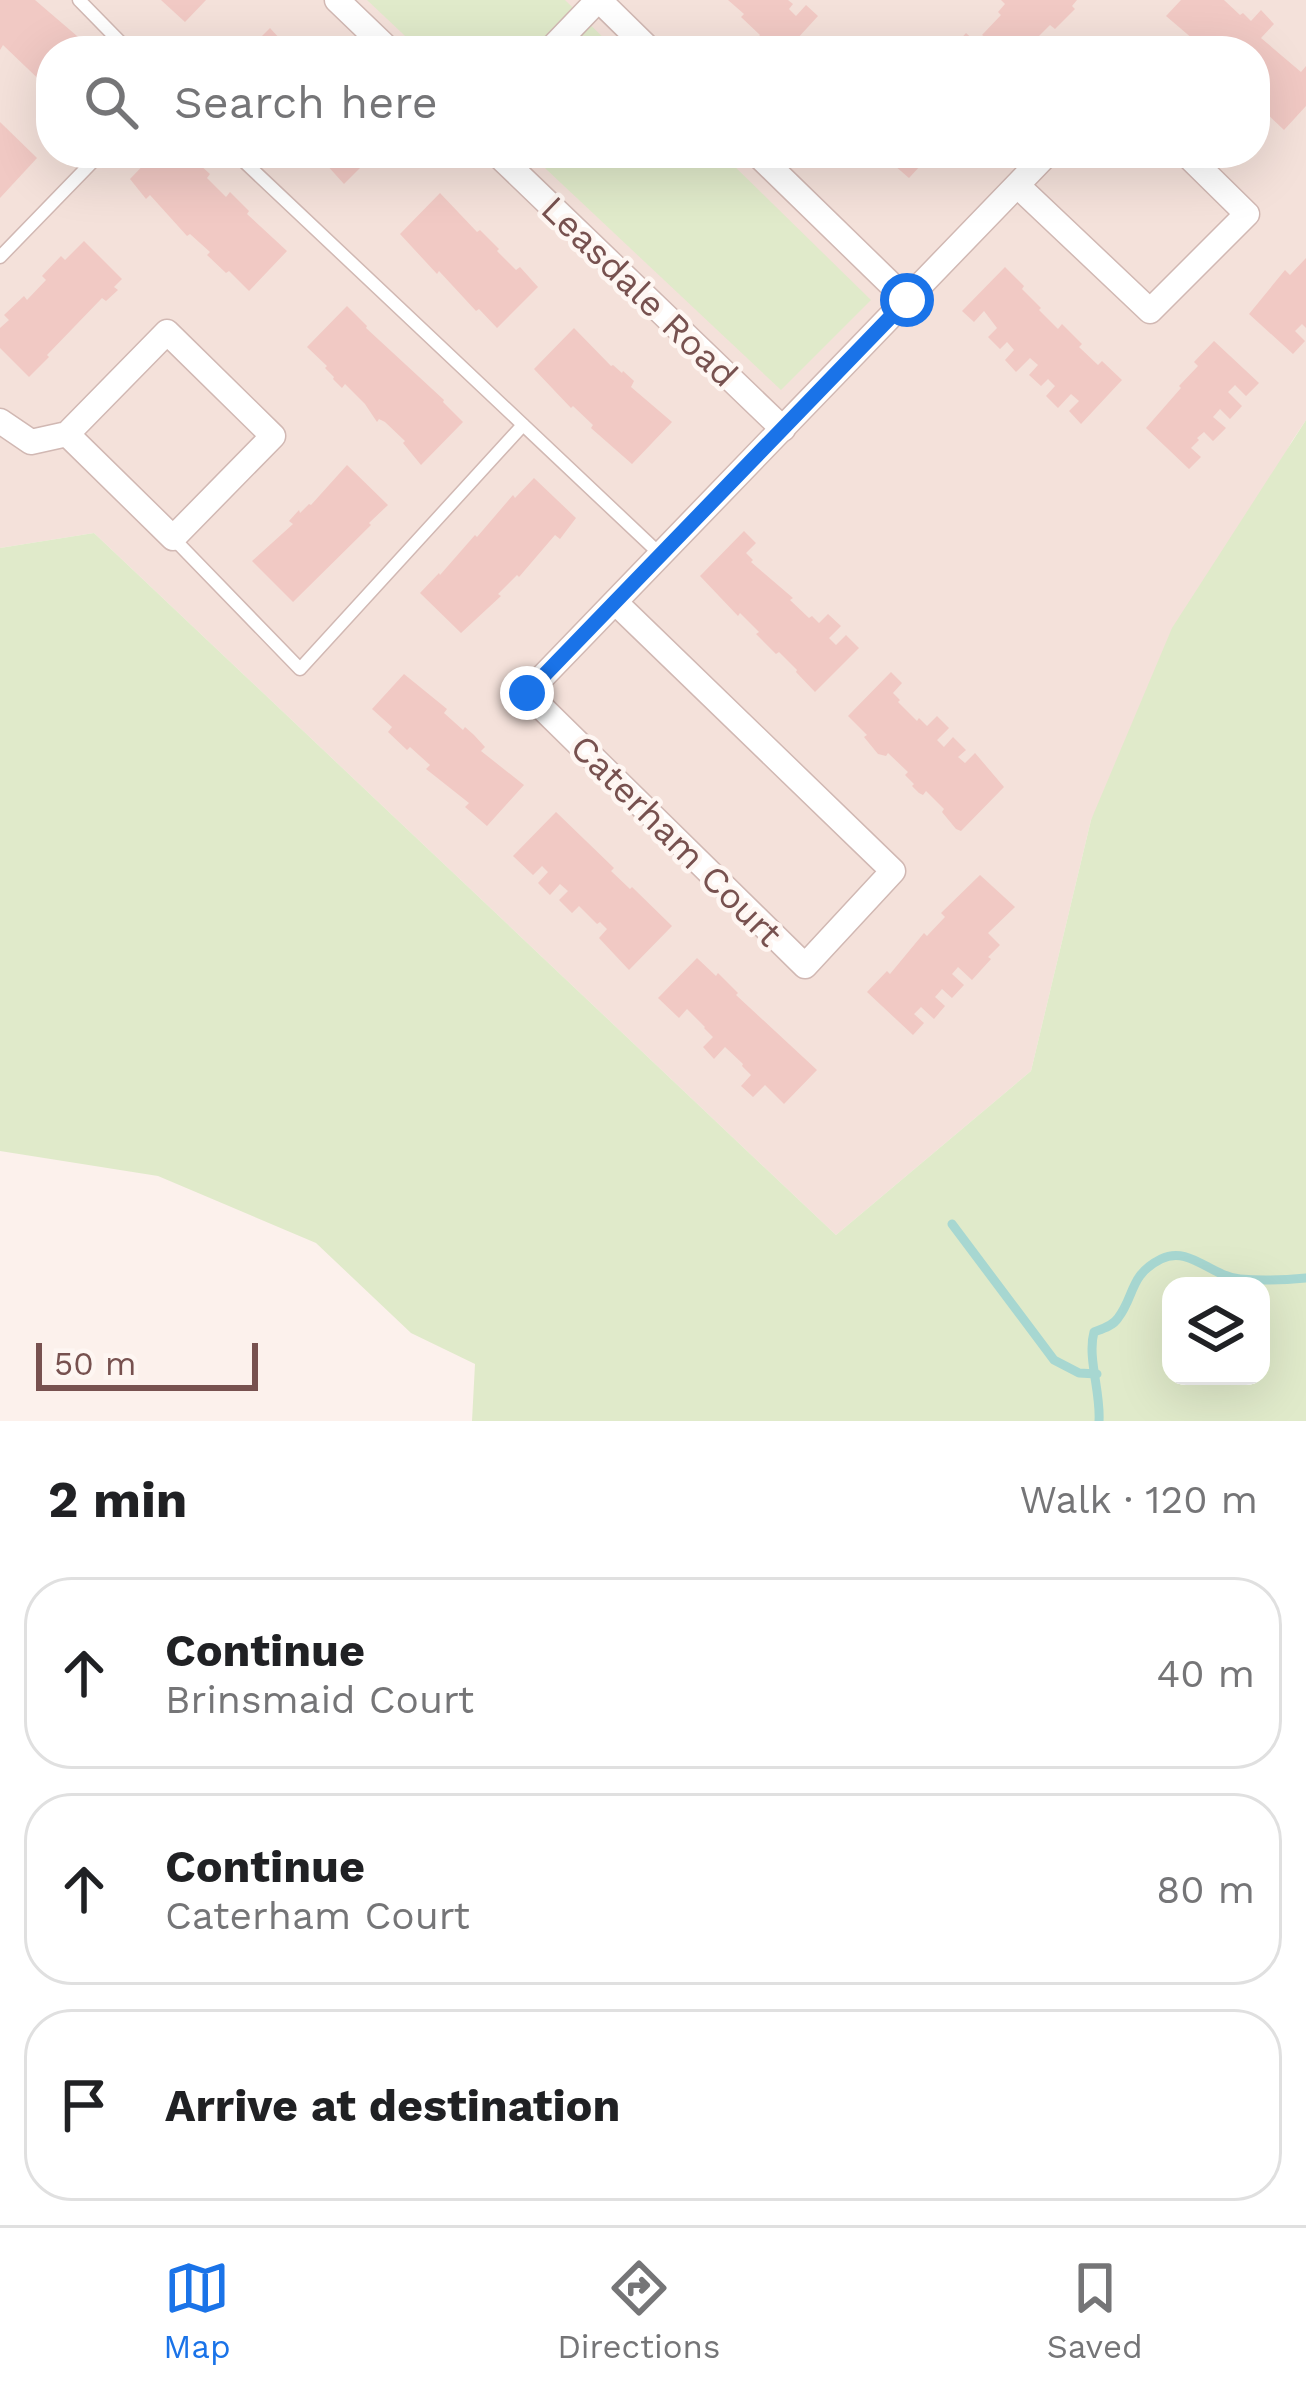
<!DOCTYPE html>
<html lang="en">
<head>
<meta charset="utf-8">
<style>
  :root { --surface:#fff; --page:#f2f2f2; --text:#202124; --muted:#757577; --line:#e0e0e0; --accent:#1a73e8 }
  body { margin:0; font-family:"Work Sans",sans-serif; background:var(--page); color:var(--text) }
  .controls { position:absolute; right:36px; bottom:36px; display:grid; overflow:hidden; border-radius:24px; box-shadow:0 12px 48px #0002 }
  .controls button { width:108px; height:108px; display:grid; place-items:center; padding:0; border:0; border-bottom:3px solid var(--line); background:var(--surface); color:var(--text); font:60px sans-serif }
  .scale { position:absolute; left:36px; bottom:30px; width:222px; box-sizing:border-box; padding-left:12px; border:6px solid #77514f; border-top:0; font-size:33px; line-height:42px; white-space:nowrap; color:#77514f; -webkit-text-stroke:9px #fef6f2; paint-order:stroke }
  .stop { position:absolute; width:36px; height:36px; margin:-27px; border:9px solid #1a73e8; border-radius:50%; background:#fff }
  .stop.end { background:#1a73e8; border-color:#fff; box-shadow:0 3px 12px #0008 }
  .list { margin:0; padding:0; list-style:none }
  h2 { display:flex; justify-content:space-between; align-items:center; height:156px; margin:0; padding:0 48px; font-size:51px }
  h2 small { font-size:39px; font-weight:400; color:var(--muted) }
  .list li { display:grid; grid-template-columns:78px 1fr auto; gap:36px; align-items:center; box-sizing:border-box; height:192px; margin:0 24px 24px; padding:0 24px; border:3px solid var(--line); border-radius:48px }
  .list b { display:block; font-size:45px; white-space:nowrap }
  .list p { margin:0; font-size:39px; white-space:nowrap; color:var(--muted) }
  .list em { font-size:39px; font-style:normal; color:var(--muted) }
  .icon { flex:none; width:66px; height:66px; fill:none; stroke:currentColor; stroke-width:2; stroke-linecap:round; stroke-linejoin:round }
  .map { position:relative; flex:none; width:1306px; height:1421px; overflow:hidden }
  .search { position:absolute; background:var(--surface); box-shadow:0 12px 48px #0002; left:36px; right:36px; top:36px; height:132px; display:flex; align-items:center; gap:30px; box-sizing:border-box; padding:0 42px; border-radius:48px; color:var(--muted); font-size:45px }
  .sheet { height:804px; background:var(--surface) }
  nav { display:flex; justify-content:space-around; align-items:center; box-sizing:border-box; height:168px; border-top:3px solid var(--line); background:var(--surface); font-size:33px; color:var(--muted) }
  nav a { display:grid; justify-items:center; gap:6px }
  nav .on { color:var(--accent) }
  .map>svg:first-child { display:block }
</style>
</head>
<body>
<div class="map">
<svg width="1306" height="1421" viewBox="0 0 1306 1421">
  <rect width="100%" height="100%" fill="#fcf1ec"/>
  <path fill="#f4e1da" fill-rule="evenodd" d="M0,0H1306V420L1292,441L1091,820L1031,1071L836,1235L94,533L0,548ZM51,51H1255V153H51Z"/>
  <g fill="#e0eaca" fill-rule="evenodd">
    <polygon points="367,0 565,0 617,51 421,51"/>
    <polygon points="529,153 721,153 871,300 781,390"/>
    <path d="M1306,420V1421H472L475,1364L411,1333L316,1243L158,1176L0,1151V548L94,533L836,1235L1031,1071L1091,820L1172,628ZM1261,1286V1376H1171V1286Z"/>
  </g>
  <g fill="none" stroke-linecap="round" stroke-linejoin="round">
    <g stroke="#a7d7d1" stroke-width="9">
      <polyline points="952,1224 1054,1360 1079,1373 1097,1374"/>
      <path d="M1099,1421C1101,1393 1087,1357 1094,1332C1102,1329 1113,1326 1118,1318C1135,1296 1129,1275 1161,1259C1189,1245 1210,1276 1240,1279C1261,1281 1285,1280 1306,1278"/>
    </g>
  </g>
  <g fill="#f1c9c4">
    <polygon points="0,0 35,0 84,42 81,45 88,51 51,51 51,91 3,45 0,50"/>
    <polygon points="161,0 206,0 185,22"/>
    <polygon points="728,0 788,0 793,4 789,9 796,16 806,5 818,16 786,51 767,51 756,40 760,35 741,17 744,14"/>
    <polygon points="1001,0 1077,0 1072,6 1075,9 1055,29 1050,25 1032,43 1035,46 1030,51 961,51 955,45 966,33 978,44 985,37 982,35 1001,15 998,12 1005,4"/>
    <polygon points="1181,0 1224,0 1240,15 1243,13 1251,21 1261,10 1274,24 1261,38 1301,72 1306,66 1306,106 1284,130 1263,110 1267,107 1255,96 1255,51 1207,51 1166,16"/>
    <polygon points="270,28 291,51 247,51"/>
    <polygon points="0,122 37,158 0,198"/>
    <polygon points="155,153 187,153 210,174 207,178 226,197 230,192 249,211 247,214 287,251 249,291 229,271 226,273 207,255 210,252 190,234 187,236 150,195 146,199 130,179"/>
    <polygon points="316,153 375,153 344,184"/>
    <polygon points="880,153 932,153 909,178"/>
    <polygon points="440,193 477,232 480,230 499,249 497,251 516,270 520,267 538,287 497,328 479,309 476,311 439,271 437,274 400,234"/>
    <polygon points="84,241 122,279 114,287 118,290 106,301 102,298 47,355 49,357 29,377 0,348 0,328 9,320 4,315 24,296 27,300 46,280 42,276 61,256 65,260"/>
    <polygon points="1306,258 1306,328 1302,324 1295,331 1305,341 1293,354 1249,314 1285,270 1290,275"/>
    <polygon points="1005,267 1024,286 1022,289 1041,308 1039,310 1058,329 1062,324 1082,344 1079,347 1098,365 1102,361 1122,380 1081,424 1069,411 1079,401 1071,394 1058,408 1046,396 1055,386 1048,379 1041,386 1029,375 1038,365 1030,358 1016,372 1005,360 1014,350 1007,342 1000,349 988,337 997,328 984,311 974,322 962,311"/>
    <polygon points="347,306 367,326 366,328 444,400 443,402 463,422 421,465 403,443 405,441 385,422 379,419 377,422 365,404 345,384 342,388 333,379 334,377 325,368 327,366 307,347"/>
    <polygon points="574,328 611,366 613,365 622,373 623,371 634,381 631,387 672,422 632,464 591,428 593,425 573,406 571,408 534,369"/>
    <polygon points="1214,341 1259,383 1246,396 1235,385 1228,392 1242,406 1230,419 1220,409 1213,417 1226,428 1213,441 1204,432 1197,438 1199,440 1191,448 1201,457 1189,469 1146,428 1181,388 1179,386 1198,366 1194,362"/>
    <polygon points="347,465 388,505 369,523 371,525 293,602 252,561 293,524 289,521 299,510 300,513 309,504 311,505"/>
    <polygon points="534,478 576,518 560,539 555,535 519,577 517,575 498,594 501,596 461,633 420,593 439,573 440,575 475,535 477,537 513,495 515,498"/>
    <polygon points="744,531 756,543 746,553 753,560 751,562 793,598 790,600 809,618 812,616 819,623 828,614 841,626 829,638 836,645 846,635 859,648 815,692 796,672 797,670 779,652 776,654 756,634 759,632 740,613 738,616 700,576"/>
    <polygon points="891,672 902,683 893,693 900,700 898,702 917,721 919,718 927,726 937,716 949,728 937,740 944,747 953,737 966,750 958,757 965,763 975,753 1004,787 961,831 956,829 942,812 944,809 926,791 923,795 919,793 912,786 914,784 905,775 908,772 888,753 886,756 878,754 864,737 867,735 848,716"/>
    <polygon points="404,674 447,709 444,713 463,730 465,727 474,735 485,747 481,751 524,785 487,826 465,807 469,803 426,769 430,765 410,747 407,750 388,732 392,727 372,709"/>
    <polygon points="556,812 614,868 611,871 630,889 632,887 672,926 629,970 599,938 607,929 600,922 597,924 579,906 572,913 559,900 568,891 560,884 550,895 538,883 548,872 542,866 533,875 513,856"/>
    <polygon points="980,875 1015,907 988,933 1000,945 988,957 991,959 972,980 958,967 952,974 964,985 952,998 942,989 935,997 945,1006 934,1019 921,1007 914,1014 924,1023 913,1035 867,992 887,971 890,974 924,933 927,936 945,917 941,913"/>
    <polygon points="697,958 716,976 718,973 738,993 736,995 817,1070 784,1104 765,1085 753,1097 741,1086 751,1075 742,1066 743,1064 725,1047 714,1059 703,1047 713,1037 704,1028 705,1027 687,1009 679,1018 658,998"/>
  </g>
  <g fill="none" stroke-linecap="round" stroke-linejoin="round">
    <g stroke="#d1b8b3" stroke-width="15">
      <g id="lane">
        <polyline points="79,0 129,51"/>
        <polyline points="235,153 661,555"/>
        <polyline points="0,257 101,153"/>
        <polyline points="173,538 300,669 523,425"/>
      </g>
    </g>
    <g stroke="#d1b8b3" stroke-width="27">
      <g id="street">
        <polyline points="337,0 390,51"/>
        <polyline points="599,0 651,51"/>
        <polyline points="549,51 598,0"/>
        <polyline points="496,153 783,429"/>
        <polyline points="756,153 907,300"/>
        <polyline points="1018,186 1150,311 1247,214 1185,153"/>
        <polyline points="0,421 31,442 67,434 173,538 273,436 167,332 67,434"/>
        <polyline points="615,602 893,871 805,966 527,693 1048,153"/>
      </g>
    </g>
    <use href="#lane" stroke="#fff" stroke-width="12"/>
    <use href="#street" stroke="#fff" stroke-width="24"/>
  </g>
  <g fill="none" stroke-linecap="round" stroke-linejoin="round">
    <polyline stroke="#1a73e8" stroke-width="15" points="527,693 907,300"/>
  </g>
  <g text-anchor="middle" stroke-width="9" stroke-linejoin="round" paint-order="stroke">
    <g font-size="36" fill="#77514f" stroke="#fef6f2">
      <text transform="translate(640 291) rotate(44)" y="13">Leasdale Road</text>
      <text transform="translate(677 840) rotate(45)" y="13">Caterham Court</text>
    </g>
  </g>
</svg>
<div class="controls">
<button><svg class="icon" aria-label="layers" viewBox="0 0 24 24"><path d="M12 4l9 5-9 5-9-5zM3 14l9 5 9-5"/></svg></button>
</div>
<div class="scale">50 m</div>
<div class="stop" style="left:907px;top:300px"></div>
<div class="stop end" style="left:527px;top:693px"></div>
<div class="search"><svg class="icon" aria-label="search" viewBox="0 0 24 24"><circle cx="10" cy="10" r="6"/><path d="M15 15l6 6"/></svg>Search here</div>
</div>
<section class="sheet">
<h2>2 min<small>Walk · 120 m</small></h2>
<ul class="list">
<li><svg class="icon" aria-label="ahead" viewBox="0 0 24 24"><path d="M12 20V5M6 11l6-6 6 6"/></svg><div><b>Continue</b><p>Brinsmaid Court</p></div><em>40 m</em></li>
<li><svg class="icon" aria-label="ahead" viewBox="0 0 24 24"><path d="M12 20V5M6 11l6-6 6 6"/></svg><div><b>Continue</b><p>Caterham Court</p></div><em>80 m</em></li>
<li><svg class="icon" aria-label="arrive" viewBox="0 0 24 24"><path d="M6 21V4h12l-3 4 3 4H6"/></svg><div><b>Arrive at destination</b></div></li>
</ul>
</section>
<nav>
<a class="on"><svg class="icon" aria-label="map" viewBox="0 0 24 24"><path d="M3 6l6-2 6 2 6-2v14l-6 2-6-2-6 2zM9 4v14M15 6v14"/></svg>Map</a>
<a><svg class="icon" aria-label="directions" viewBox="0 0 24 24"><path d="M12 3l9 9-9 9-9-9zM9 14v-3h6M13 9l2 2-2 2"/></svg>Directions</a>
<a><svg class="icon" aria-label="saved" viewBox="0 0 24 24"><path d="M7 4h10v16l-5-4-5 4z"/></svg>Saved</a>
</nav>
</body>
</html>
